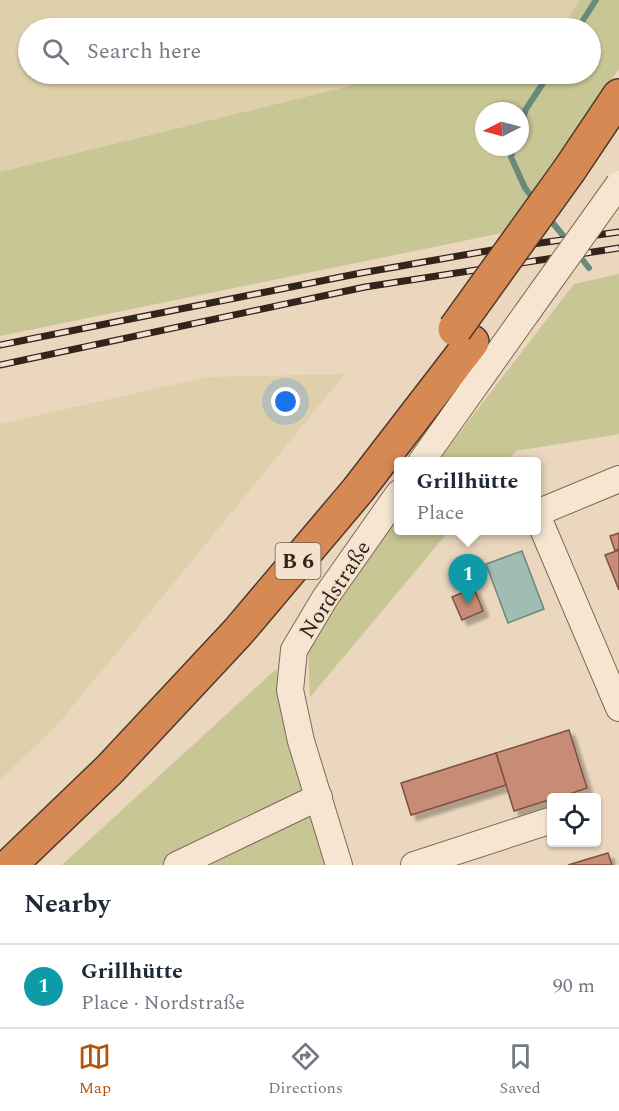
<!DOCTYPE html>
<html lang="en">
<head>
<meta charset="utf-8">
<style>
  :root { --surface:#fff; --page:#f2f2f3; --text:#1f2937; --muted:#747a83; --line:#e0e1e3; --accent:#b45309 }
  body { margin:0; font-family:Spectral,serif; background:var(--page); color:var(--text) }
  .controls { position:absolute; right:18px; bottom:18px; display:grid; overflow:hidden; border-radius:6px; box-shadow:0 2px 4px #0004 }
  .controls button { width:54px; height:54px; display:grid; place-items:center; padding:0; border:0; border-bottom:2px solid var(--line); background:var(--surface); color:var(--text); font:30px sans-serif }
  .compass { position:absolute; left:475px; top:102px; width:54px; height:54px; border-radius:50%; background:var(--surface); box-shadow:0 2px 4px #0004; rotate:264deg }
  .you { position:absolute; left:286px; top:402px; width:21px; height:21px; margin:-15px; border:4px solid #fff; border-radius:50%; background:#1a73e8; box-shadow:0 0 0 9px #1a73e833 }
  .badge { display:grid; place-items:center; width:39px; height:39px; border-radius:50%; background:var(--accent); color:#fff; font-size:20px; font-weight:700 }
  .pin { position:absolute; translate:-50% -50px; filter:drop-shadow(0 2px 3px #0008) }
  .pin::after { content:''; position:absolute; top:32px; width:21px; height:18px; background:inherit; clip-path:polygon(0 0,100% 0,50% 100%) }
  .popup { position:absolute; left:394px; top:457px; width:147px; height:78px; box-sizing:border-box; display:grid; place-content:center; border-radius:6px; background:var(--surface); filter:drop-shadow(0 2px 4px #0005); font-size:20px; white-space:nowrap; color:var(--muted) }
  .popup b { font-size:22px; color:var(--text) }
  .popup::after { content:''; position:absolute; left:50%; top:100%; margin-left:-12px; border:12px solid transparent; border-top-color:var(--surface) }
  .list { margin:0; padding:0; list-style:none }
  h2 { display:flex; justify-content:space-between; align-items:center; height:78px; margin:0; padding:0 24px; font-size:26px }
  h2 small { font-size:20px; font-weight:400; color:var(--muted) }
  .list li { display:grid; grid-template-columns:39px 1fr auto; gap:18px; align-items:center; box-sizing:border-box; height:84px; padding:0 24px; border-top:2px solid var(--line) }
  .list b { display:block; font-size:22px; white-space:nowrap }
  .list p { margin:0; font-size:20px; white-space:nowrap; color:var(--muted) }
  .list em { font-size:20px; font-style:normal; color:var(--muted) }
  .icon { flex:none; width:33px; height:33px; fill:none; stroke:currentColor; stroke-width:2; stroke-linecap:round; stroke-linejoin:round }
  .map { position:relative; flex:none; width:619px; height:865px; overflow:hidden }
  .search { position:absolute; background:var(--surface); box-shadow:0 2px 4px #0004; left:18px; right:18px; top:18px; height:66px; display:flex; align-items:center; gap:15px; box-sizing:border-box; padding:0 21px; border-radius:33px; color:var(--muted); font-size:22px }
  .sheet { height:162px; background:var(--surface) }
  nav { display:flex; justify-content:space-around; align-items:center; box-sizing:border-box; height:84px; border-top:2px solid var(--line); background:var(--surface); font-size:16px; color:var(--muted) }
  nav a { display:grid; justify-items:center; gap:3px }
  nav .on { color:var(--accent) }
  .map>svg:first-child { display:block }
</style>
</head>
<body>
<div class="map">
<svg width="619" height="865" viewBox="0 0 619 865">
  <defs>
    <filter id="shadow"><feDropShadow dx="5.5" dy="5.5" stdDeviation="1.5" flood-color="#0004"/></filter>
  </defs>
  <rect width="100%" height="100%" fill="#ead7be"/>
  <g fill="#dfd0ac">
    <polygon points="0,0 580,0 562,28 28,28 28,74 399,74 0,172"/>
    <polygon points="345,374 59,723 0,780 0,424 207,377"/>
  </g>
  <g fill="#c7c694" fill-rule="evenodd">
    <path d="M580,0H619V69L502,233L0,336V172L399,74H590V28H562ZM484,111H520V147H484Z"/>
    <polygon points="619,274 619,434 516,451 507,461 438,461 574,284"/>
    <polygon points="399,512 399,530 449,531 310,697 308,646"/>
    <polygon points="276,669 331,865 62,865"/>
  </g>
  <polygon fill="#a1bcb0" stroke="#6a897d" stroke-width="1.5" points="522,551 544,609 508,623 486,564"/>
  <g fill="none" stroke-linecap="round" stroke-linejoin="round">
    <g stroke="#6a897d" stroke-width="6">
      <polyline points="578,28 596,0"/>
      <polyline points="520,128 526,109 549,74"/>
      <polyline points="514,147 511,157 525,188 536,202"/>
      <polyline points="548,217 570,244"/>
      <polyline points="578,254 589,268"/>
    </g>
  </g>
  <g fill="#c68c76" stroke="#7f5040" stroke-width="1.5" filter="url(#shadow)">
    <polygon points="619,533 619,549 615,551 610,536"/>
    <polygon points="619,550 619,590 605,555"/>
    <polygon points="474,588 483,611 462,620 452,597"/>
    <polygon points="569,730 587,788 558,798 552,798 552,799 514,811 496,753"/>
    <polygon points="496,753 506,785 411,815 401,783"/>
    <polygon points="608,853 612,865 568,865"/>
  </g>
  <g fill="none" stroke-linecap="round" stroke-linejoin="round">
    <g stroke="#816858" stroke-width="28">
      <g id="minor">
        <polyline points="421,462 526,314"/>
        <polyline points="537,513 619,479"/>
        <polyline points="537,515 619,708"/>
        <polyline points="177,865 319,797"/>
        <polyline points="339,865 301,741 290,690 294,650 325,598 399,493"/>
        <polyline points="414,865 549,821"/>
      </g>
    </g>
    <g stroke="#4f382d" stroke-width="36">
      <g id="highway">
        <polyline points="570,169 619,96"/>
        <polyline points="10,865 110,769 238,632 358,490 472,342"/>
      </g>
    </g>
    <use href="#minor" stroke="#f6e5d1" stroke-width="26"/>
    <use href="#highway" stroke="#d68952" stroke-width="33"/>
    <g stroke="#32231c" stroke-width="7">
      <g id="rail">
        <polyline points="0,345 361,273 504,248 619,232"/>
        <polyline points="0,365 365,287 619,248"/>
      </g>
    </g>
    <use href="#rail" stroke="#f2e2cd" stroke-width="4.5" stroke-dasharray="14" stroke-linecap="butt"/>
    <g stroke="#816858" stroke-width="28" stroke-linecap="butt">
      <polyline id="minor-bridge" points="526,314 619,184"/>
    </g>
    <g stroke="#4f382d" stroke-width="36" stroke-linecap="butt">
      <polyline id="highway-bridge" points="455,329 570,169"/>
    </g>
    <use href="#minor-bridge" stroke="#f6e5d1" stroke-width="26"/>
    <use href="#highway-bridge" stroke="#d68952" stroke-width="33"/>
  </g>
  <g text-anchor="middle" stroke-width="4.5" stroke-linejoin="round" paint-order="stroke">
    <rect fill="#f2e2cd" stroke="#6c5c51" stroke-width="1.5" x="275.5" y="543" width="45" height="36" rx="4.5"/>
    <g font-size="21" font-weight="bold" fill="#32231c">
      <text x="298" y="568">B 6</text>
    </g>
    <g font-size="22" fill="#32231c" stroke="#f2e2cd">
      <text transform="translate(334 589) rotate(-57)" y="8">Nordstraße</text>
    </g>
  </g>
</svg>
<div class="controls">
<button><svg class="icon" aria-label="locate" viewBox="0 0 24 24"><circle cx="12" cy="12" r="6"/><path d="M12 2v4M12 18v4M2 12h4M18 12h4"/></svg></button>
</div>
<svg class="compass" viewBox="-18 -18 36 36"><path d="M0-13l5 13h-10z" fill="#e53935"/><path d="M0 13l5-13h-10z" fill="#747a83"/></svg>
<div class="you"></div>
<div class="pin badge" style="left:468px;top:604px;background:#0f9aa8">1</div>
<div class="popup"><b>Grillhütte</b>Place</div>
<div class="search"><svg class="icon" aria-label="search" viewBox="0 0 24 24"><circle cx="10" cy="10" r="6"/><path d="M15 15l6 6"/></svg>Search here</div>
</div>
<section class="sheet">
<h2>Nearby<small></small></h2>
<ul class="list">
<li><span class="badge" style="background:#0f9aa8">1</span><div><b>Grillhütte</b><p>Place · Nordstraße</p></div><em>90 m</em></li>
</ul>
</section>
<nav>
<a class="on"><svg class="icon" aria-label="map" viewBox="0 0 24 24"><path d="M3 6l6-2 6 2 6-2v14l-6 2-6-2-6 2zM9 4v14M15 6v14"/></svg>Map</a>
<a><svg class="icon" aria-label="directions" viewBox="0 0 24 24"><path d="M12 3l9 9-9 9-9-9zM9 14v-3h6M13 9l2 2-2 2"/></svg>Directions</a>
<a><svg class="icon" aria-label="saved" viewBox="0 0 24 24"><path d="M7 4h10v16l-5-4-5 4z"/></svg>Saved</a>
</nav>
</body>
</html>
